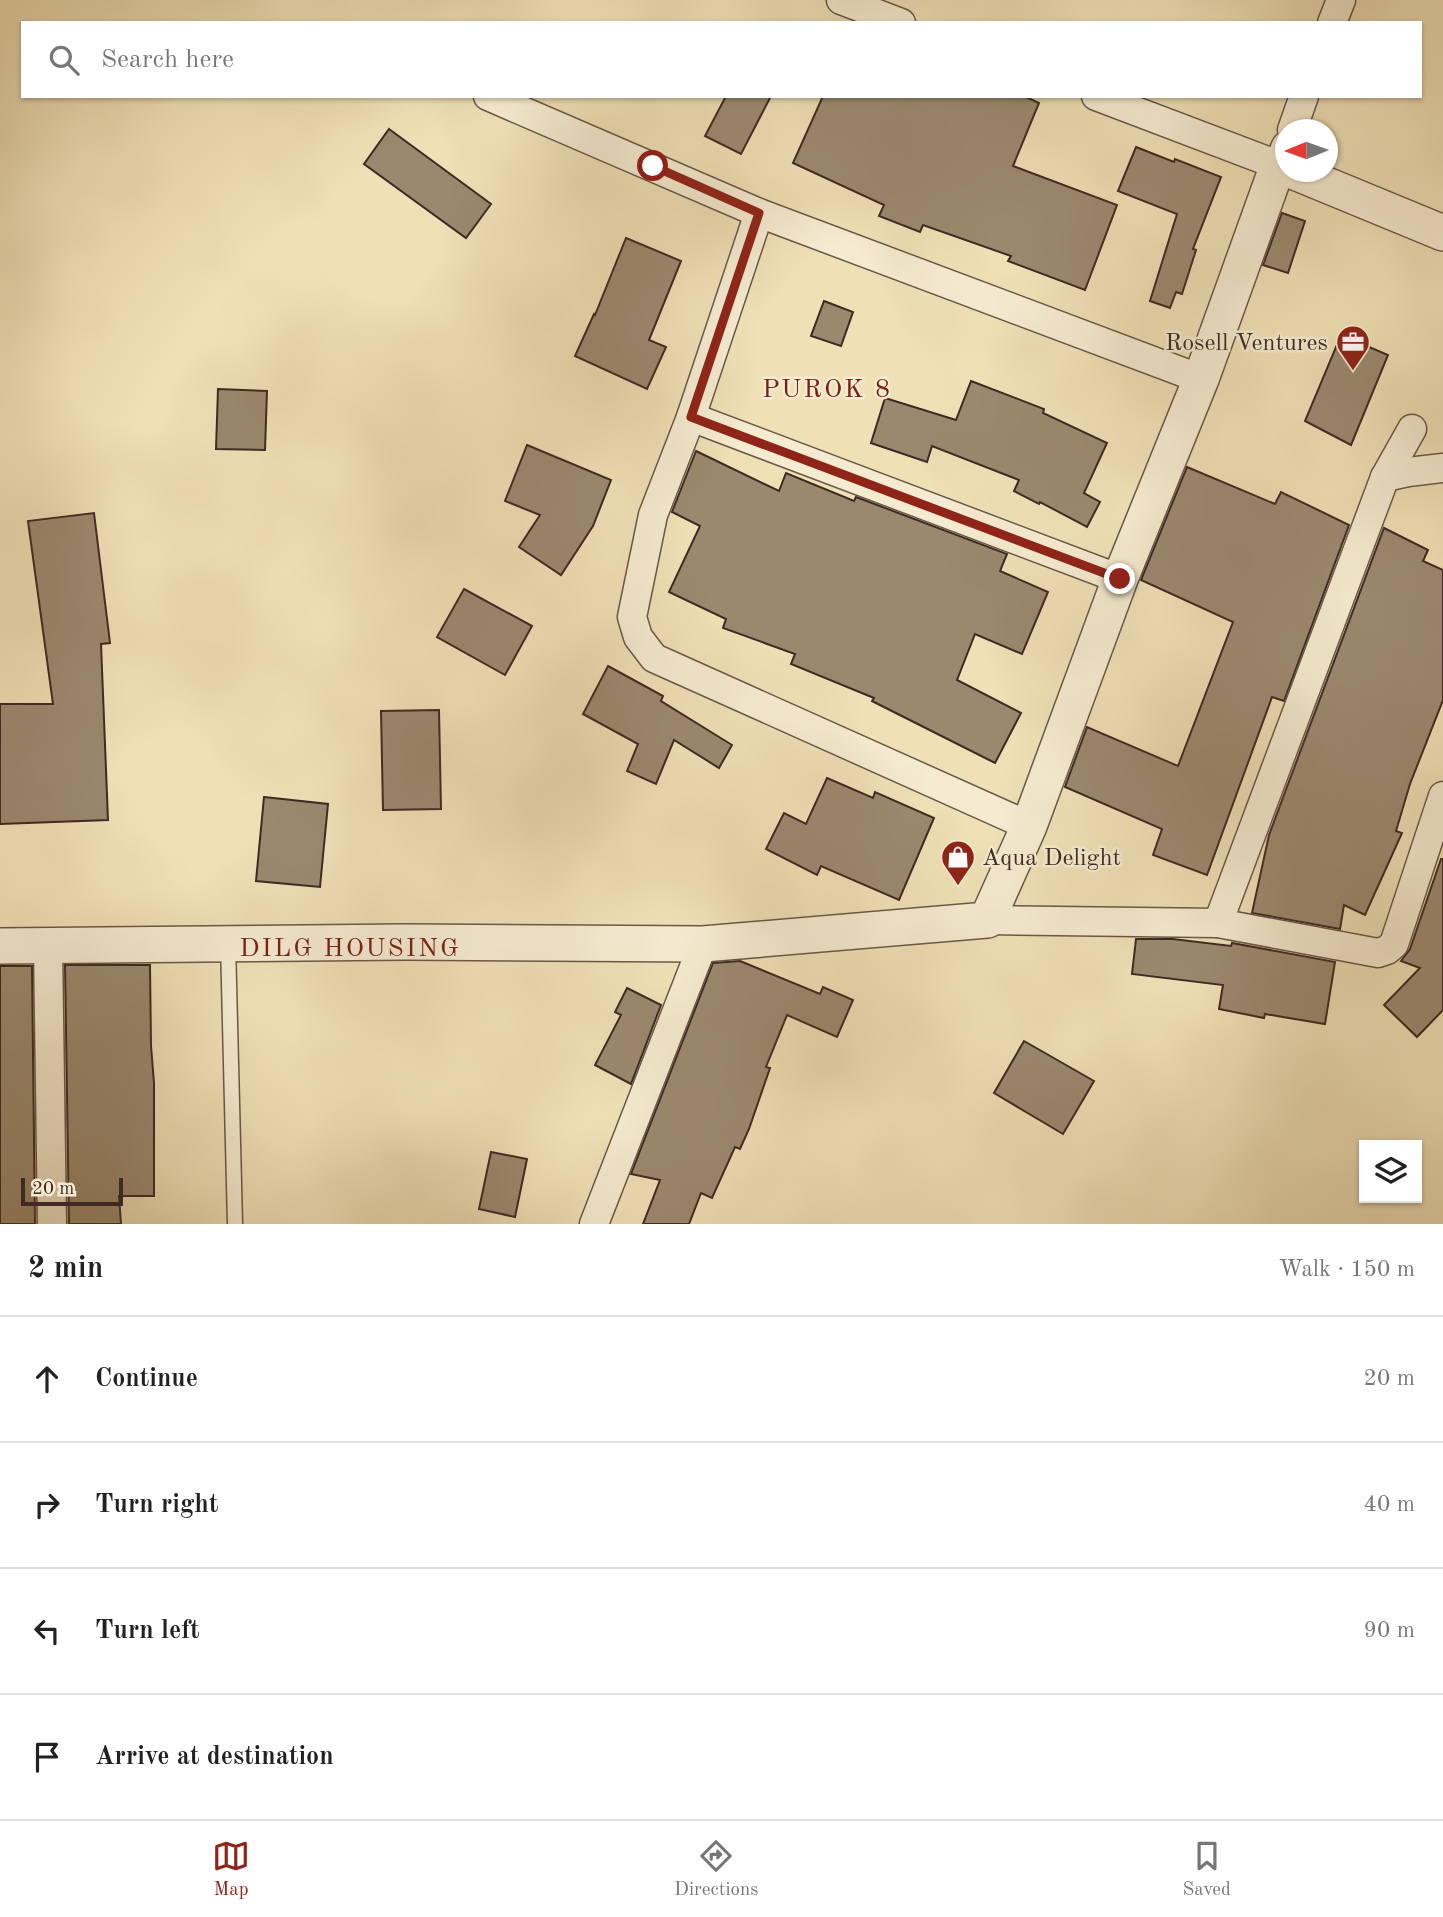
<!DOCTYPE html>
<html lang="en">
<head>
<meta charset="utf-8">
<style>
  :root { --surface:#fff; --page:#f6f6f6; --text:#222; --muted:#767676; --line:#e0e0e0; --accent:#8f2418 }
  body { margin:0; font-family:"Old Standard TT",serif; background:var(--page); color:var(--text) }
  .controls { position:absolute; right:21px; bottom:21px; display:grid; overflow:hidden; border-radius:0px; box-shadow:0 2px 5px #0004 }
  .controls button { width:63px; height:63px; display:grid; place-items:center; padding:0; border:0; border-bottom:2px solid var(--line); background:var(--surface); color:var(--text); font:35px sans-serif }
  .compass { position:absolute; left:1275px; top:119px; width:63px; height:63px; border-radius:50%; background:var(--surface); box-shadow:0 2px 5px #0004; rotate:269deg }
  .scale { position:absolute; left:21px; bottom:18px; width:102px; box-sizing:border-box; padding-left:7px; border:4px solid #3e2a23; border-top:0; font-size:19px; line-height:24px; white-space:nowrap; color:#3e2a23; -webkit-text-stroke:5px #f5ebd0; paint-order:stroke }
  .stop { position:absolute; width:21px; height:21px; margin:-16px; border:5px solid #8f2418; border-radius:50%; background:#fff }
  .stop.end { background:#8f2418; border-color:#fff; box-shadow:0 2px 7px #0008 }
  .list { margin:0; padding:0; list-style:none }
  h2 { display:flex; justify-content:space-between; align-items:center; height:91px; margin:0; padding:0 28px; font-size:30px }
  h2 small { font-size:23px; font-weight:400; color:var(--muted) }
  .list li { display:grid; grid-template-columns:46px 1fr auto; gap:21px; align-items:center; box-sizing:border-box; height:126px; padding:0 28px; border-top:2px solid var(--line) }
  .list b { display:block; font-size:26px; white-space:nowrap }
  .list em { font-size:23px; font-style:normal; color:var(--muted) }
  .icon { flex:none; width:38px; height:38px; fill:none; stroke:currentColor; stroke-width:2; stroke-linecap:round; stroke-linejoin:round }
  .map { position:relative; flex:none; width:1443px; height:1224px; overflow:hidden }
  .search { position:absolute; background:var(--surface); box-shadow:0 2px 5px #0004; left:21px; right:21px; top:21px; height:77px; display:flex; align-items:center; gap:18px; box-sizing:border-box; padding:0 24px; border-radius:0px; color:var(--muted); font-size:26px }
  .sheet { height:595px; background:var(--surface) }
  nav { display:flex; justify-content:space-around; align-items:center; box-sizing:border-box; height:98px; border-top:2px solid var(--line); background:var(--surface); font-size:19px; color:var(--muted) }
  nav a { display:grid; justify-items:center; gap:4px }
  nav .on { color:var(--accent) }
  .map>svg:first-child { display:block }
</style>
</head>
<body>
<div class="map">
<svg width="1443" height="1224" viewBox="0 0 1443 1224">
  <rect width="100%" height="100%" fill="#efe0b6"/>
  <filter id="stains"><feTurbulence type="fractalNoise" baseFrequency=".00286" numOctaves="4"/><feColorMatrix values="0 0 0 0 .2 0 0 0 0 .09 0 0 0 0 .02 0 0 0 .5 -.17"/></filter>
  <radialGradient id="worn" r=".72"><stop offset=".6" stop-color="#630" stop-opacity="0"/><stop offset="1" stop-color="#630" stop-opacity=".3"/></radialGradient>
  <g fill="#9a896f" stroke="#3e2a23" stroke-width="2">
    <polygon points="726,96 771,96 741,154 705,136"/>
    <polygon points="823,96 1024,96 1039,103 1013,166 1117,205 1085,290 1008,261 1011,256 923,225 920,232 879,216 884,205 793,163"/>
    <polygon points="389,129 491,204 466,238 364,164"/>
    <polygon points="1136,147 1174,162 1175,159 1221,177 1193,249 1196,250 1182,294 1176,292 1170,308 1150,301 1177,214 1118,191"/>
    <polygon points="1282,213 1305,221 1288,273 1263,265"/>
    <polygon points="626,238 681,261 649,340 666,347 647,389 575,356 594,314 595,315"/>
    <polygon points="824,301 853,312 841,346 811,336"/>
    <polygon points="1341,335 1388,355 1351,445 1305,421"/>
    <polygon points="971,381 1044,409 1043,413 1107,443 1084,493 1100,502 1087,527 1040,502 1039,504 1014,491 1019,480 932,446 927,462 871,443 885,398 956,420"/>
    <polygon points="218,389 267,391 265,450 216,449"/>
    <polygon points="527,445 611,480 593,526 561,575 519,547 540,515 505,501"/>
    <polygon points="696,451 779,491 786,473 854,501 856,497 1007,554 1000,571 1048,592 1022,654 975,634 957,680 1021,713 995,763 872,701 874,698 791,664 795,654 723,628 726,619 669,592 700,526 672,512"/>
    <polygon points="1187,467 1275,504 1281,492 1349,525 1284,701 1272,697 1207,875 1153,855 1162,829 1065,787 1087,727 1178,766 1233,622 1141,580"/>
    <polygon points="94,513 110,643 101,644 108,820 0,824 0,704 53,704 28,521"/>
    <polygon points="1384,528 1428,550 1423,561 1443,570 1443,700 1410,784 1396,831 1402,833 1365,915 1344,905 1340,929 1252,913 1269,835"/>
    <polygon points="464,589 532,626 505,675 437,637"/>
    <polygon points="608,666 663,696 661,701 732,745 719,768 674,740 656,784 627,771 638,744 583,714"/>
    <polygon points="439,710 441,809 383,810 381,711"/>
    <polygon points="827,778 873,798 875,792 934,818 899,900 821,866 817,875 766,849 784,813 806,824"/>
    <polygon points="264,797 328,804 320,887 256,881"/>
    <polygon points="1441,859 1443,859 1443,1010 1417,1037 1384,1005 1420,968 1401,961 1410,949"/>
    <polygon points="1136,939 1173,939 1231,946 1232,943 1335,962 1325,1024 1265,1014 1264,1018 1219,1009 1223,985 1132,974"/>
    <polygon points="740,961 820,994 823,987 853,1000 837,1037 787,1015 766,1067 770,1068 749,1129 740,1149 735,1147 712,1198 701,1193 689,1224 643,1224 660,1180 631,1174 713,963"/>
    <polygon points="65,965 150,965 151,1046 154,1083 154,1196 119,1196 121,1224 69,1224"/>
    <polygon points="0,966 32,966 35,1224 0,1224"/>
    <polygon points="627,988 661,1005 631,1084 595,1065 621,1015 615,1012"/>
    <polygon points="1024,1041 1094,1081 1063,1134 994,1093"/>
    <polygon points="491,1152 527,1159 515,1217 479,1209"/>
  </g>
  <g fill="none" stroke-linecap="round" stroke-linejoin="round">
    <g stroke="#6a5848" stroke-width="17">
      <polyline id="service" points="228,943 235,1224"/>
    </g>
    <g stroke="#6a5848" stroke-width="31">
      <g id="minor">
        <polyline points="841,0 901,23"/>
        <polyline points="1332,23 1341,0"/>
        <polyline points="488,96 759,213 1201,379"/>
        <polyline points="1096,96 1278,165 1286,146"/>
        <polyline points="1292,130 1304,96"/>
        <polyline points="759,213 691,417 653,515 632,617 638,637 654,658 1029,826"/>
        <polyline points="691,417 1120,579"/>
        <polyline points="1385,477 1408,472 1443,468"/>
        <polyline points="987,920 1218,923 1378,953 1387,950 1394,944 1443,796"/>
        <polyline points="1218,923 1385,477 1412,429"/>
        <polyline points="48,945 52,1224"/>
        <polyline points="594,1224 703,944"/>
      </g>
    </g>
    <g stroke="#6a5848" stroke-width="38">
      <g id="tertiary">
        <polyline points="1295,172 1443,233"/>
        <polyline points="0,946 406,942 703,944 987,920 1029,826 1120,579 1201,379 1278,165 1286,168"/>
      </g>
    </g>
    <use href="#service" stroke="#f5ebd0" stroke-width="14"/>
    <use href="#minor" stroke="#f5ebd0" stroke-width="28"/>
    <use href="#tertiary" stroke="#f5ebd0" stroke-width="35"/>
  </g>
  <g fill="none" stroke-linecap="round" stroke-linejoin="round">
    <polyline stroke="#8f2418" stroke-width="9" points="653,166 759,213 691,417 1120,579"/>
  </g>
  <defs>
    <g id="office-pin" transform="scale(1.75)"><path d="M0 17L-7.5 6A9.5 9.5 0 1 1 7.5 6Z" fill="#8f2418" stroke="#f5ebd0"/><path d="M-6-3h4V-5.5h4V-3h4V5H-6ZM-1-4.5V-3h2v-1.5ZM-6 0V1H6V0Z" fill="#fff"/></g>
    <g id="shop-pin" transform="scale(1.75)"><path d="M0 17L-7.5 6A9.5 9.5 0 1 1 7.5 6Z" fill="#8f2418" stroke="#f5ebd0"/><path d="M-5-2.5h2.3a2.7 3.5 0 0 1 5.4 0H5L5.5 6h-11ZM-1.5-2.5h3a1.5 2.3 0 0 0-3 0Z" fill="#fff"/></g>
  </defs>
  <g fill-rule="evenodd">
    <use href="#office-pin" x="1353" y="342"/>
    <use href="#shop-pin" x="958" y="857"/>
  </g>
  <g text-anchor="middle" stroke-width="5" stroke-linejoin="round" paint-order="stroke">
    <g font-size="24" fill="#3e2a23" stroke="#f5ebd0" text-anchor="end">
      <text x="1328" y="350">Rosell Ventures</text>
      <text x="982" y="865" text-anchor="start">Aqua Delight</text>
    </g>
    <g font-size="26" letter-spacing="2" fill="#7a1f14" stroke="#f5ebd0">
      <text x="827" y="397">PUROK 8</text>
      <text x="350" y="956">DILG HOUSING</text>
    </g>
  </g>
  <rect width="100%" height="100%" filter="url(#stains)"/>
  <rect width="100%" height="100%" fill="url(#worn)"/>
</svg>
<div class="controls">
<button><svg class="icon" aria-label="layers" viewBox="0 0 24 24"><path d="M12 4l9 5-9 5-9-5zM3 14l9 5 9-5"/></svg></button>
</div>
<svg class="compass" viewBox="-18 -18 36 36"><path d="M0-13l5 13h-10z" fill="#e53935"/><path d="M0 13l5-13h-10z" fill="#767676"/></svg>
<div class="scale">20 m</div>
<div class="stop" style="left:653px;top:166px"></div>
<div class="stop end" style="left:1120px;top:579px"></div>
<div class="search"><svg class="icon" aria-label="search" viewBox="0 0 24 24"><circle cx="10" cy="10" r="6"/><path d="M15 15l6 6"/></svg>Search here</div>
</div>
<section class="sheet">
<h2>2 min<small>Walk · 150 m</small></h2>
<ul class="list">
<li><svg class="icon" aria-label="ahead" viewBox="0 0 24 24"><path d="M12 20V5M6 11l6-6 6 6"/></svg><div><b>Continue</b></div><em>20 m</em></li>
<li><svg class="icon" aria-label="right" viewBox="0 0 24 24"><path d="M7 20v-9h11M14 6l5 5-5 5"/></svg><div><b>Turn right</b></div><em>40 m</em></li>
<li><svg class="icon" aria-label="left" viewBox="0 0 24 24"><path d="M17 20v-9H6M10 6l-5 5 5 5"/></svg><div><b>Turn left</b></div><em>90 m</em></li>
<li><svg class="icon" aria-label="arrive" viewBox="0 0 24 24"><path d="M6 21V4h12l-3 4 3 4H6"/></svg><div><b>Arrive at destination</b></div></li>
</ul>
</section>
<nav>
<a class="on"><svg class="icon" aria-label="map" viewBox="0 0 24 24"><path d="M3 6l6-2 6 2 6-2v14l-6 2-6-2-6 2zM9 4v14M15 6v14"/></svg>Map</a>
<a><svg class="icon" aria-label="directions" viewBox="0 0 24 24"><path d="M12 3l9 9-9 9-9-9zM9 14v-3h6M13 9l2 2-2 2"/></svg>Directions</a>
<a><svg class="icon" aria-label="saved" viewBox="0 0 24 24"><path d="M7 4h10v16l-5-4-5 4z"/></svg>Saved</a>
</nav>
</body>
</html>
